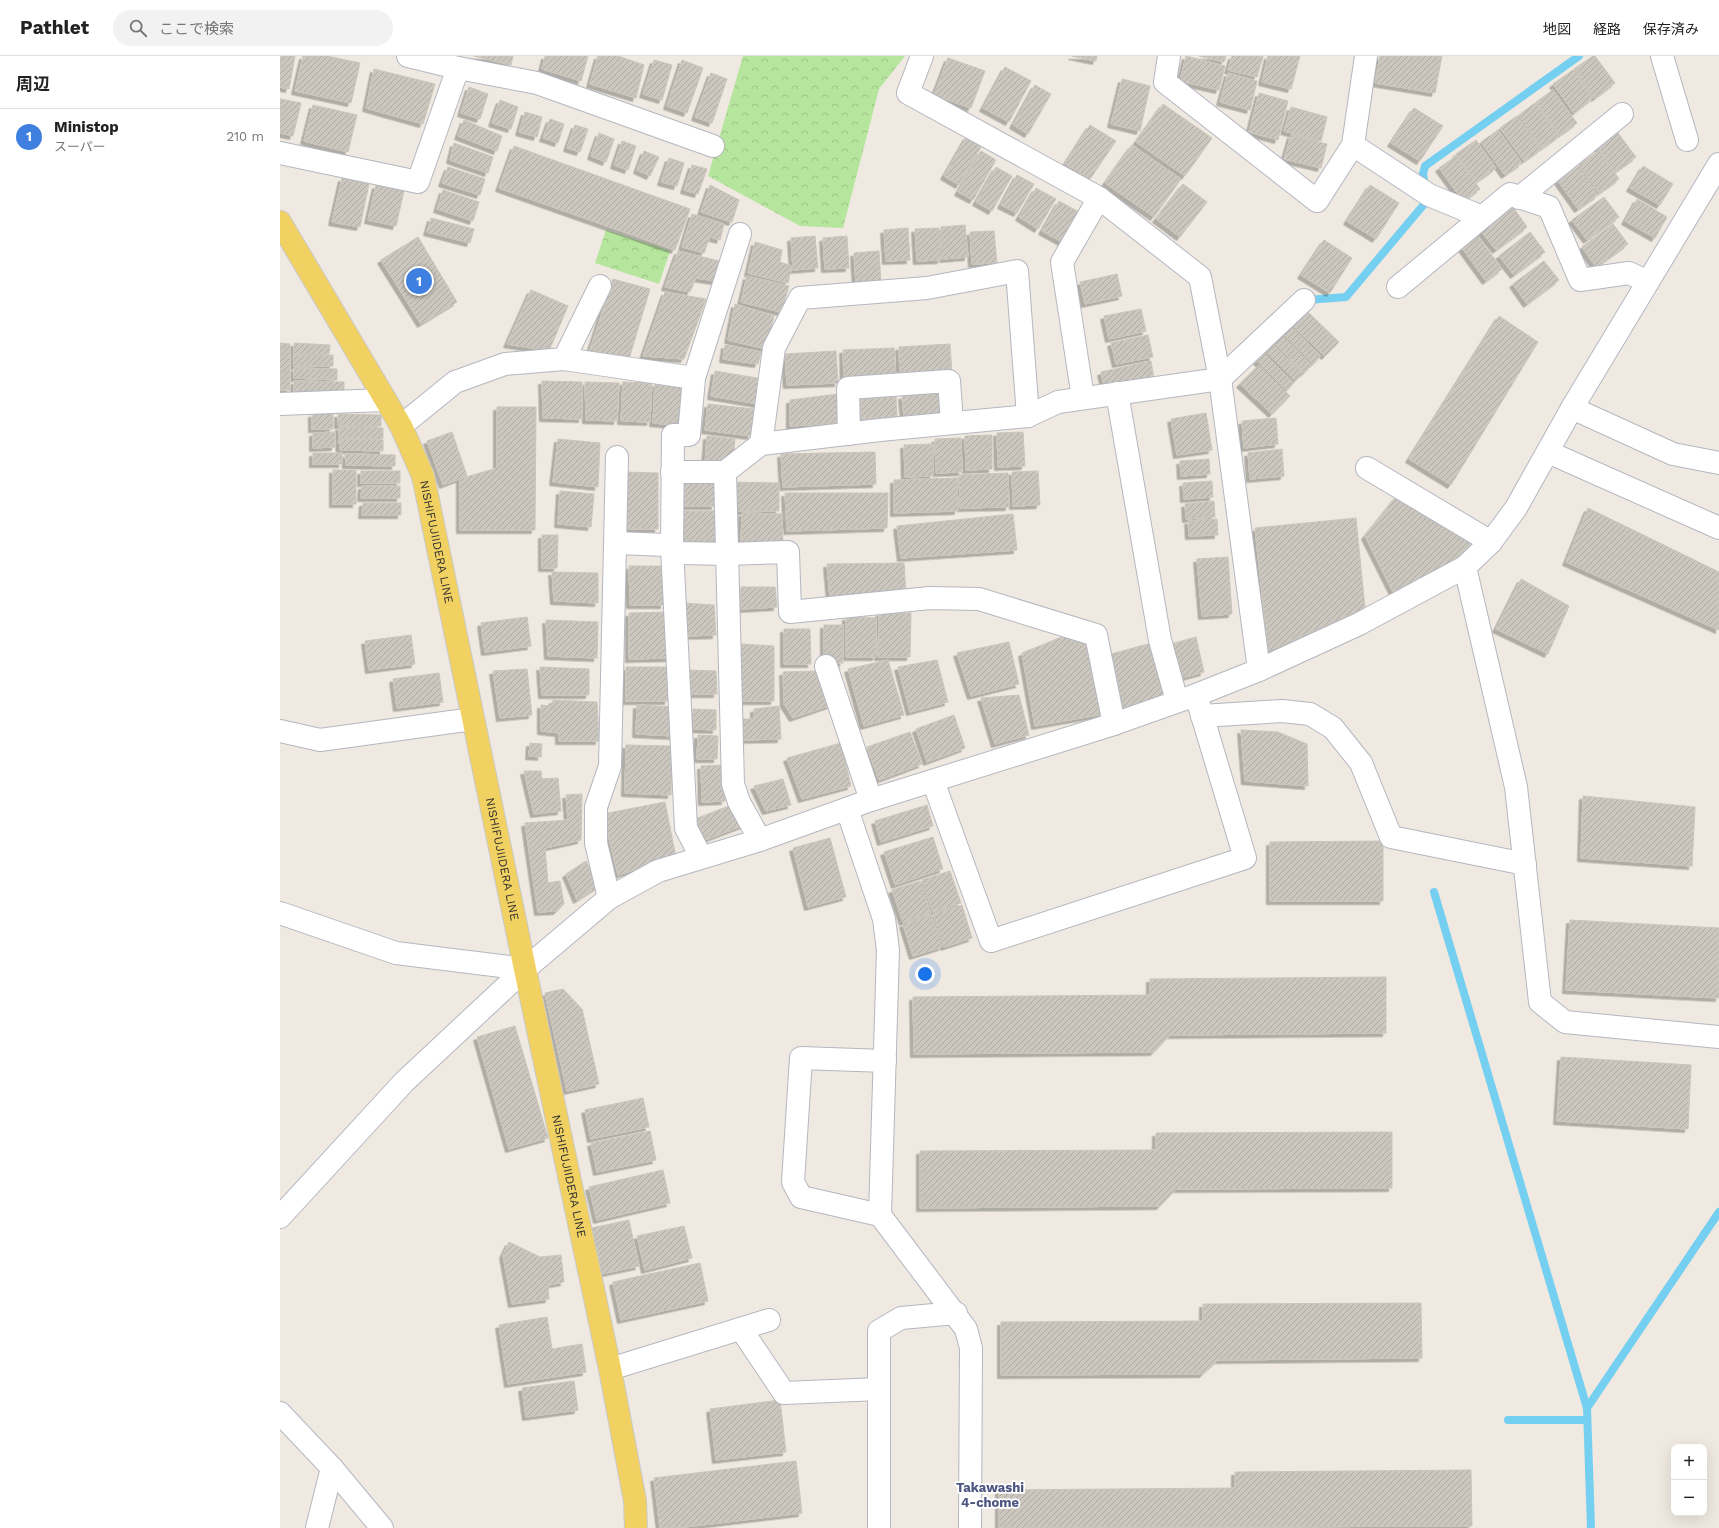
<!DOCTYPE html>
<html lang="ja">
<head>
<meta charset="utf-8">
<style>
  :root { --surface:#fff; --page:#f2f2f2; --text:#222; --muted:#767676; --line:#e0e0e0; --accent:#d93025 }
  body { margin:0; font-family:"Work Sans","Noto Sans JP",sans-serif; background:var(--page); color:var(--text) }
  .controls { position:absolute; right:12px; bottom:12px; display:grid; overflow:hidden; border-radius:8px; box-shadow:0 4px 16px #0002 }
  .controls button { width:36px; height:36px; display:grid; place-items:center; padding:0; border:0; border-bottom:1px solid var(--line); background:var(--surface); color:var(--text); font:20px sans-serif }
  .you { position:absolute; left:645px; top:918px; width:14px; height:14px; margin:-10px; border:3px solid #fff; border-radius:50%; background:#1a73e8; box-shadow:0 0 0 6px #1a73e833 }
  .badge { display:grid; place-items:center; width:26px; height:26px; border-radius:50%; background:var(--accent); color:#fff; font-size:13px; font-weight:700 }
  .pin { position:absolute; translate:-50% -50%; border:2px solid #fff; box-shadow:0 1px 4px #0006 }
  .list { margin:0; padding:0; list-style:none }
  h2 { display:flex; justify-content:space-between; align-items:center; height:52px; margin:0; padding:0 16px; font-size:17px }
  h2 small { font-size:13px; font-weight:400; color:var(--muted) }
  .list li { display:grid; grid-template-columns:26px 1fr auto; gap:12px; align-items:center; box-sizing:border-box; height:56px; padding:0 16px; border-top:1px solid var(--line) }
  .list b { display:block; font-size:15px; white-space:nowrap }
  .list p { margin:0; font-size:13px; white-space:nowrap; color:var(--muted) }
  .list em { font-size:13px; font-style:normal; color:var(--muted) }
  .icon { flex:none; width:22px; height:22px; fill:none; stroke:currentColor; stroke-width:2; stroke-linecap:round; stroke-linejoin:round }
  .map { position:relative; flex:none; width:1439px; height:1472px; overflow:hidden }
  header { display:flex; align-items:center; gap:24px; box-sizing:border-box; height:56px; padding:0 20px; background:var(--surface); border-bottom:1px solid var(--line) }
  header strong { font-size:19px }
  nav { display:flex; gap:22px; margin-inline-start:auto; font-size:14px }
  .search { width:280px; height:36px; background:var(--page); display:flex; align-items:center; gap:10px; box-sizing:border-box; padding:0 14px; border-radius:22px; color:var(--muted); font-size:15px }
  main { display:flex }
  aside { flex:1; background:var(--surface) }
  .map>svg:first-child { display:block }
</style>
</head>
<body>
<header>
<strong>Pathlet</strong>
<div class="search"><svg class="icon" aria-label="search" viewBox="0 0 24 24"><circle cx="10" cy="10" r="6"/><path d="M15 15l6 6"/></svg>ここで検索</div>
<nav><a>地図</a><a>経路</a><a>保存済み</a></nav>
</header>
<main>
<aside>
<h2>周辺<small></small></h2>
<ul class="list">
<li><span class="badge" style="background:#3f7fe0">1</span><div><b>Ministop</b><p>スーパー</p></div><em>210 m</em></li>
</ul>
</aside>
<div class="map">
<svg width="1439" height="1472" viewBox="0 0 1439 1472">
  <defs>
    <pattern id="forest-crowns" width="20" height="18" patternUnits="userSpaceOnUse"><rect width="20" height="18" fill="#b6e59e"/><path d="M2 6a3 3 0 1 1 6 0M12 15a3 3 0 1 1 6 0" fill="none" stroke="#9dc588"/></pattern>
    <pattern id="building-hatch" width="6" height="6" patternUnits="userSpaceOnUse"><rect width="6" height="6" fill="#cbc7bf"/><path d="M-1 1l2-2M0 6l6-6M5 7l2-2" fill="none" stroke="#afaba4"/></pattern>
    <filter id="shadow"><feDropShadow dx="-3.5" dy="3.5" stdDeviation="0" flood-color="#0004"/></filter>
  </defs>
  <rect width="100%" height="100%" fill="#efe9e1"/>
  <g fill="url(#forest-crowns)">
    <polygon points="463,0 625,0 599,33 563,172 520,170 428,120"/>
    <polygon points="326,174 390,195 379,228 315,207"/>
  </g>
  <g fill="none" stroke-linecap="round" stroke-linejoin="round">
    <g stroke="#75cff0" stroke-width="8">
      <polyline points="1144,124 1143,118 1145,110 1299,0"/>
      <polyline points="1028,244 1066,241 1146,146"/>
      <polyline points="1154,836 1307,1352 1311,1472"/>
      <polyline points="1307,1352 1439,1156"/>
      <polyline points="1228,1364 1307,1364"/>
    </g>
  </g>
  <g fill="url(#building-hatch)" stroke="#cbc5ba" filter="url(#shadow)">
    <polygon points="0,0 15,0 9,33 0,31"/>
    <polygon points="23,0 47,0 80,7 71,47 15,35"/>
    <polygon points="194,0 233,0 231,9"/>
    <polygon points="265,0 308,0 301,25 262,13"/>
    <polygon points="318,0 338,0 364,9 356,42 310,28"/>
    <polygon points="792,0 817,0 816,5"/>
    <polygon points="906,0 945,10 939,34 900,25"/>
    <polygon points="919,0 946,0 944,6"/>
    <polygon points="952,0 983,0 977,21 948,14"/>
    <polygon points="988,0 1020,0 1011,33 982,26"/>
    <polygon points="1100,0 1162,0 1155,37 1095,27"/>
    <polygon points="1313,0 1315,0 1335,27 1315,42 1294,13"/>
    <polygon points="668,2 705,15 691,52 654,39"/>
    <polygon points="374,4 392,9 382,44 363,38"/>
    <polygon points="402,4 423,12 407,57 387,50"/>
    <polygon points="725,11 751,25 729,66 703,52"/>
    <polygon points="94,13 155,28 143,68 86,52"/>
    <polygon points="1293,14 1313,42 1294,57 1273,28"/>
    <polygon points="431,17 447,23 432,67 415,61"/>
    <polygon points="948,17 977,25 970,54 940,46"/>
    <polygon points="842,23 870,30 860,75 831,68"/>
    <polygon points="755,29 771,38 748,78 733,69"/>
    <polygon points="189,31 208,38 200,63 181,57"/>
    <polygon points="1273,34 1297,67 1280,79 1256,46"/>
    <polygon points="979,37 1008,45 998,84 969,76"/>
    <polygon points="0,43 21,47 13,80 0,77"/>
    <polygon points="220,44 238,51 231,73 212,67"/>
    <polygon points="1255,47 1279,80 1262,92 1239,59"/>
    <polygon points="883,48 932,82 905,120 856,86"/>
    <polygon points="33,49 77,59 68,96 24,85"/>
    <polygon points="1011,51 1047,61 1041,85 1004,75"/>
    <polygon points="1134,52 1163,70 1140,105 1111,87"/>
    <polygon points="245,56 262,61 257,81 239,76"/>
    <polygon points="1237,60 1261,93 1244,105 1220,72"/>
    <polygon points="270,63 284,68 278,87 263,82"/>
    <polygon points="184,64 222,80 217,95 178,80"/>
    <polygon points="295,69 308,73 300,96 287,92"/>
    <polygon points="810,69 836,85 810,123 785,108"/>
    <polygon points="1335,73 1356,101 1335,116 1315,87"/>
    <polygon points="1218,74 1242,107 1225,119 1201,86"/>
    <polygon points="319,77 334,83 326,106 311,100"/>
    <polygon points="1011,79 1047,88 1041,112 1004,103"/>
    <polygon points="687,80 702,89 679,129 664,120"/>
    <polygon points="1196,84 1216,112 1196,126 1176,98"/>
    <polygon points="342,85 356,90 348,114 334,109"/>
    <polygon points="174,87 213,101 208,117 170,104"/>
    <polygon points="852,89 901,123 874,161 825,127"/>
    <polygon points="234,90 410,153 395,194 219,132"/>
    <polygon points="1319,94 1339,123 1319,137 1299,109"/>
    <polygon points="364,95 379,101 370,120 357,114"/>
    <polygon points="701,95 716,104 693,144 678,136"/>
    <polygon points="1176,100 1200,133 1183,145 1159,112"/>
    <polygon points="389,102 404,107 397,130 381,126"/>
    <polygon points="412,109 427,113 418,138 404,134"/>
    <polygon points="1363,110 1393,128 1380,149 1350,132"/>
    <polygon points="168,111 205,123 200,139 162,127"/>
    <polygon points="716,111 732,120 712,155 696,146"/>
    <polygon points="1298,111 1318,139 1298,153 1278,125"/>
    <polygon points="737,119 754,128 737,157 721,149"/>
    <polygon points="62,122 89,128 80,171 52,166"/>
    <polygon points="903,128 927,146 900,181 876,163"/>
    <polygon points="96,129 124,135 116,170 88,164"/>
    <polygon points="430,129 459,144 452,166 421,156"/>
    <polygon points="1090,129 1119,147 1096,183 1067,165"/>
    <polygon points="756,132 776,143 758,173 739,161"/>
    <polygon points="163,134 199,146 193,165 157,153"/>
    <polygon points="1324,141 1339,161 1307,184 1292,164"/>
    <polygon points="1357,143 1387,161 1375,182 1345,165"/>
    <polygon points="779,145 799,156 782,186 762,175"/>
    <polygon points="1233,151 1247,171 1216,194 1201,175"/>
    <polygon points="412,158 444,168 440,184 430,181 424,197 402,191"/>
    <polygon points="151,162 194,173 190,187 147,176"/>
    <polygon points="1333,168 1348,188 1316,211 1302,191"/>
    <polygon points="685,169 688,201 663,203 661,171"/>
    <polygon points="628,172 630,204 606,205 604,174"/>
    <polygon points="659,172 661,204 637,205 635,173"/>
    <polygon points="714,175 717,207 692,208 690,176"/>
    <polygon points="1250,176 1265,196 1234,219 1219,200"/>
    <polygon points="535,180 538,212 513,214 511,182"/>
    <polygon points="567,180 569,212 545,213 543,182"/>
    <polygon points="1198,180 1222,213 1206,225 1182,192"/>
    <polygon points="138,181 177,246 141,268 101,204"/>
    <polygon points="1044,184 1072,202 1050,237 1021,219"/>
    <polygon points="475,186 502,194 500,206 512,210 508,227 468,217"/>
    <polygon points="398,195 439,205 435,225 416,222 410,236 385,231"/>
    <polygon points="599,195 601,227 576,228 574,197"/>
    <polygon points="1264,205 1279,224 1247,248 1233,228"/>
    <polygon points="837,218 842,240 805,248 800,226"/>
    <polygon points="467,220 509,230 501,256 461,246"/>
    <polygon points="333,223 370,233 349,303 309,297"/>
    <polygon points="251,234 288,250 269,295 227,288"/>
    <polygon points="385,236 426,243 404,303 363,300"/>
    <polygon points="455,248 494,260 486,293 448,284"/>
    <polygon points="861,253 866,275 829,283 824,260"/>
    <polygon points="1027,255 1059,286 1045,300 1013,270"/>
    <polygon points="1219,260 1258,286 1171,429 1129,403"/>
    <polygon points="1011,271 1041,300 1033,308 1004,279"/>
    <polygon points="868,279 873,301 836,308 831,287"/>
    <polygon points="1002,280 1032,309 1024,317 995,288"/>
    <polygon points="0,287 10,288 10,334 0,334"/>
    <polygon points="14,287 50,289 49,298 14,298"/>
    <polygon points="670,288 672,319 620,322 619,291"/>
    <polygon points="445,289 481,296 478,308 443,303"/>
    <polygon points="993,289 1023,317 1015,325 986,296"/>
    <polygon points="614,292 616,323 564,326 563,294"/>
    <polygon points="556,295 558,327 507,329 505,298"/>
    <polygon points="985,298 1014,327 1007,334 977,305"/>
    <rect x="14" y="299" width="39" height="11"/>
    <polygon points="871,305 874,323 825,334 821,316"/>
    <polygon points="979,309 1010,340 992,358 960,328"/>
    <polygon points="14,312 57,313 57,324 14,322"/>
    <polygon points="435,315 483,323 479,348 431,340"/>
    <polygon points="14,325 64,326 64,336 14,336"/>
    <polygon points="262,325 302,326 302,363 263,362"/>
    <polygon points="305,326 339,327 337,365 306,364"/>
    <polygon points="343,326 372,327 370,366 341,365"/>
    <polygon points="375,327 407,331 404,370 373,367"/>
    <polygon points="659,337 661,359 624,361 622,340"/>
    <polygon points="558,338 558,367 510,370 510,344"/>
    <polygon points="616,341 617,361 581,363 580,343"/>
    <polygon points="428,348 474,353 471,380 425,374"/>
    <polygon points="217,351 256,351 255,474 180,474 180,423 217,412"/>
    <polygon points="926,357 932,394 897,399 891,363"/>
    <rect x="32" y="358" width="21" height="15"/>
    <polygon points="58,358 101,359 101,370 58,369"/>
    <polygon points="996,362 998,388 964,392 962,365"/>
    <polygon points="59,371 103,372 103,383 59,382"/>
    <polygon points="55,376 55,391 33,392 33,377"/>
    <polygon points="172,376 187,420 163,429 147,385"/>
    <polygon points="743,376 745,410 718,411 717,377"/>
    <polygon points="712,379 712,413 686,414 685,380"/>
    <polygon points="427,380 455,383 453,404 425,408"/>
    <polygon points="681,382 682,416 656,417 655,383"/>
    <polygon points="59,383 103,384 103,395 60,394"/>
    <polygon points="278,383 320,387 318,431 273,426"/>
    <polygon points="653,388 653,420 625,421 624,389"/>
    <polygon points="1002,393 1004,420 970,423 968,397"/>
    <polygon points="595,396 596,428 503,431 501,398"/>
    <rect x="33" y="397" width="29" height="11"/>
    <polygon points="65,398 115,399 115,410 66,409"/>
    <polygon points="929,403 930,418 901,420 900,405"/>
    <rect x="53" y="414" width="23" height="34"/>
    <rect x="81" y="415" width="39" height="12"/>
    <polygon points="758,415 760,449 733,450 732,416"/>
    <polygon points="345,416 378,417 378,473 344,473"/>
    <polygon points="728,417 729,451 680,452 679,419"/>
    <polygon points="398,422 434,423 435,450 398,450"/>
    <polygon points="677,422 678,455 614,457 614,424"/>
    <polygon points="932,425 933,441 904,443 903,427"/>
    <polygon points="450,426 499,427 499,455 449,455"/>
    <polygon points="82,430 120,430 120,442 81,442"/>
    <polygon points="280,435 314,438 311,471 278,468"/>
    <polygon points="505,437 608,437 607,472 507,475"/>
    <polygon points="1117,440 1194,486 1186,502 1113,536 1085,480"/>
    <polygon points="934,445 935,461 906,463 905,448"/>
    <polygon points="83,447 121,447 121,459 82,459"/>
    <polygon points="1308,452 1439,516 1439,574 1286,506"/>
    <polygon points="397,455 435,455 436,486 397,486"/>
    <polygon points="462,457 502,458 503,488 461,488"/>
    <polygon points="733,458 737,494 621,502 617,470"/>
    <polygon points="1076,462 1085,552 988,595 975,472"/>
    <polygon points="937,463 938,479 909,480 908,465"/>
    <polygon points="262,479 278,479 277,512 262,512"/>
    <polygon points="948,501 952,558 922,560 917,503"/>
    <polygon points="624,507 626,538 550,543 547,508"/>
    <polygon points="349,510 383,510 384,549 350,549"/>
    <polygon points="272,516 318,517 318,547 274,545"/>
    <polygon points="1241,523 1289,550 1268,598 1216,573"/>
    <polygon points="461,531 495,531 497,551 461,553"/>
    <polygon points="404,547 434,549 436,579 405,580"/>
    <polygon points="389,556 390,602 349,603 349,557"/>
    <polygon points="599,557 631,557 630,601 598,601"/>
    <polygon points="247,561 251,590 205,596 201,567"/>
    <polygon points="566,561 596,562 596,601 566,601"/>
    <polygon points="266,564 318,566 317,602 268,600"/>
    <rect x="544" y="569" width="19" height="38"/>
    <polygon points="504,573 530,573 531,608 504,608"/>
    <polygon points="789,578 810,585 824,658 755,670 742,597"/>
    <polygon points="131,579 135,608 89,614 85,585"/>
    <polygon points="916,581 924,616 902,622 891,588"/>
    <polygon points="729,586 739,628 691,640 677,597"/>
    <polygon points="875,586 891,643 837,662 824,600"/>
    <polygon points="461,588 494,590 494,645 461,645"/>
    <polygon points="608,604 624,659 584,670 568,613"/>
    <polygon points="657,604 668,646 630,656 618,611"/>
    <polygon points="260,611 309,613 309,639 262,639"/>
    <rect x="346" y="611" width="42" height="34"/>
    <polygon points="247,613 252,659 220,662 213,615"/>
    <polygon points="407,614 436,615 437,638 408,638"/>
    <polygon points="538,615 551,649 513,662 504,648 503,616"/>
    <polygon points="159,617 163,646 117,652 113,623"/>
    <polygon points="739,639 749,679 715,688 701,642"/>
    <polygon points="273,644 317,646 319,685 279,685 279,677 261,675 261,649 272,650"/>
    <polygon points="357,649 394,651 395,680 356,678"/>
    <polygon points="499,650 501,683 460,684 460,663 474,663 474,653"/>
    <polygon points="413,653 436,654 436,674 414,673"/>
    <polygon points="674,659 685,692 647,706 636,673"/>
    <polygon points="961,674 998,676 1027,688 1028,730 965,725"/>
    <polygon points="630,676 642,708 599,724 587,691"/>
    <polygon points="418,679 438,680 437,703 417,703"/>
    <polygon points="250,687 262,688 261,701 249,700"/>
    <polygon points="561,687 571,730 522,743 507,702"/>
    <polygon points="346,689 392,690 391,739 345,737"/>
    <polygon points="443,709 445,745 422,746 421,710"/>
    <polygon points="244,715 261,715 262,723 278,722 281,755 254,758"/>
    <polygon points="503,723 511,749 486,755 474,730"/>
    <polygon points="302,738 301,784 265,792 268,827 280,825 284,848 277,855 258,856 245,767 288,764 286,739"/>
    <polygon points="1303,740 1415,751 1412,810 1301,802"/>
    <polygon points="385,746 396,801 338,819 323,758"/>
    <polygon points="454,748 464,769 425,784 415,763"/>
    <polygon points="647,749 653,770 601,786 595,765"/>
    <polygon points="653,781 663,813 615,829 604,796"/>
    <polygon points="550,782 566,841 528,851 513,792"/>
    <polygon points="1103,785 1103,845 990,845 990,786"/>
    <polygon points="306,805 319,830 297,844 286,818"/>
    <polygon points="670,815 681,847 653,856 642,824"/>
    <polygon points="640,825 651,857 623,866 612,834"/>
    <polygon points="682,849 692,882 664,891 653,858"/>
    <polygon points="651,859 662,891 633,900 623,868"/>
    <polygon points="1290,864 1439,872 1439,942 1286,934"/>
    <polygon points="1106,921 1106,977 890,979 874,996 634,998 633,941 870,939 870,923"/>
    <polygon points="283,933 302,953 319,1028 287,1035 265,937"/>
    <polygon points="235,970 268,1082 229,1093 197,981"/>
    <polygon points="1281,1001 1411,1009 1408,1073 1277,1065"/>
    <polygon points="363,1042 369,1071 311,1083 305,1054"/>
    <polygon points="370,1075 376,1104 317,1116 311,1087"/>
    <polygon points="1112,1076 1112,1132 896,1133 880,1150 640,1152 640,1095 876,1094 876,1077"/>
    <polygon points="383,1114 390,1147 317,1164 309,1131"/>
    <polygon points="349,1164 359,1210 321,1218 312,1172"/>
    <polygon points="404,1170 412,1202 365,1214 357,1180"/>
    <polygon points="229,1186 260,1201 281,1199 284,1226 268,1229 269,1243 232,1248 223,1199"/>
    <polygon points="420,1207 428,1245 341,1264 333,1226"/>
    <polygon points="1141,1247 1142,1302 938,1304 923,1318 721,1319 721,1266 923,1265 923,1248"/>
    <polygon points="267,1261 272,1293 302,1288 306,1316 228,1328 219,1269"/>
    <polygon points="294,1325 298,1354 246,1361 242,1332"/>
    <polygon points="500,1344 506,1396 436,1404 430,1353"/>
    <polygon points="516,1405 522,1457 397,1472 380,1472 374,1422"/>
    <polygon points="1191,1414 1192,1470 719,1472 719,1434 955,1432 955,1416"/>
  </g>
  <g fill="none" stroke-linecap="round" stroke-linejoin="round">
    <g stroke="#b4b7c1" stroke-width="24">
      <g id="minor">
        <polyline points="128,0 178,12 257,27 433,90"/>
        <polyline points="642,0 628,37 819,142 920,221 940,323 979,614"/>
        <polyline points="889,0 885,26 1037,145 1073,89 1086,0"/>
        <polyline points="1382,0 1407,84"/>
        <polyline points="1073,89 1149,139 1202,161"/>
        <polyline points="0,97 138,126 178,12"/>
        <polyline points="1239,142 1342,58"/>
        <polyline points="1118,231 1230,138 1269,151 1300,224 1349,217 1368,226"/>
        <polyline points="284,303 320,230"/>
        <polyline points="837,337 880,584 897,645"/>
        <polyline points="803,342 782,206 819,142"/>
        <polyline points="0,348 104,344"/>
        <polyline points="1292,352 1393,398 1439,407"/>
        <polyline points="121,370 175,326 225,308 284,303 414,322"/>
        <polyline points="569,378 568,332 669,325 672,367"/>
        <polyline points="481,388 494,292 520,242 647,232 737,215 748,360"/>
        <polyline points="1268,396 1439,472"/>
        <polyline points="1087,412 1211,486"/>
        <polyline points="392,416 445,416"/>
        <polyline points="336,487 387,489 401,497 447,498 508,496 510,556 650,542 699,543 816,579 834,668"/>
        <polyline points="1185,511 1236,731 1260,946 1285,966 1439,981"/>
        <polyline points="546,610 591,744"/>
        <polyline points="922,660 1002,655 1030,658 1053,672 1081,707 1111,781 1245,808"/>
        <polyline points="0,675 40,684 193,663"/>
        <polyline points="653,725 711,885 965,802 916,639"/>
        <polyline points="567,753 604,863 608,894 600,1159 686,1273 691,1292 690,1472"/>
        <polyline points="480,784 459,746 453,728 445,416 481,388 600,374 748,360 778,346 940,323 1024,244"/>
        <polyline points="421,801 406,772 392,492 393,379 409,379 414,322 460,178"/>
        <polyline points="329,842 316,787 316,751 330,710 337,401"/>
        <polyline points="0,857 116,897 245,913"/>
        <polyline points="600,1159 521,1141 513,1126 521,1002 605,1005"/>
        <polyline points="0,1161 124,1026 245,913 329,842 378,815 480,784 591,744 834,668 916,639 979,614 1079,568 1185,511 1211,486 1236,452 1292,352 1439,108"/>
        <polyline points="461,1273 504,1337 599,1333"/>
        <polyline points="330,1313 489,1264"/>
        <polyline points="0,1357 52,1412 102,1472"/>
        <polyline points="37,1472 52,1412"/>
        <polyline points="599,1472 599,1275 621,1262 676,1257"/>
      </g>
    </g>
    <g stroke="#c9c9c9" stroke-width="24">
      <g id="major">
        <path id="s1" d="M0,166L121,370L143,420L245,913L330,1313L355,1445L356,1472"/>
      </g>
    </g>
    <use href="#minor" stroke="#fff" stroke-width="22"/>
    <use href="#major" stroke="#f2d163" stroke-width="22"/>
  </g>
  <g text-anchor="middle" stroke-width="3.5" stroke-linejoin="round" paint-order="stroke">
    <g font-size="12" fill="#2e2e2e" stroke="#fff">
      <text dy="4" stroke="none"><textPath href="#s1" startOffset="359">NISHIFUJIIDERA LINE</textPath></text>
      <text dy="4" stroke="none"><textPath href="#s1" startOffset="683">NISHIFUJIIDERA LINE</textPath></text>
      <text dy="4" stroke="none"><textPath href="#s1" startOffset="1007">NISHIFUJIIDERA LINE</textPath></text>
    </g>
    <g font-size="13" font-weight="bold" fill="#4d5680" stroke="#fff">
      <text x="710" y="1436">Takawashi<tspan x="710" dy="15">4-chome</tspan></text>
    </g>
  </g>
</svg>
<div class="controls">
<button>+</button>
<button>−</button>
</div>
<div class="you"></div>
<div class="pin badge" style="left:139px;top:225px;background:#3f7fe0">1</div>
</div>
</main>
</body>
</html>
